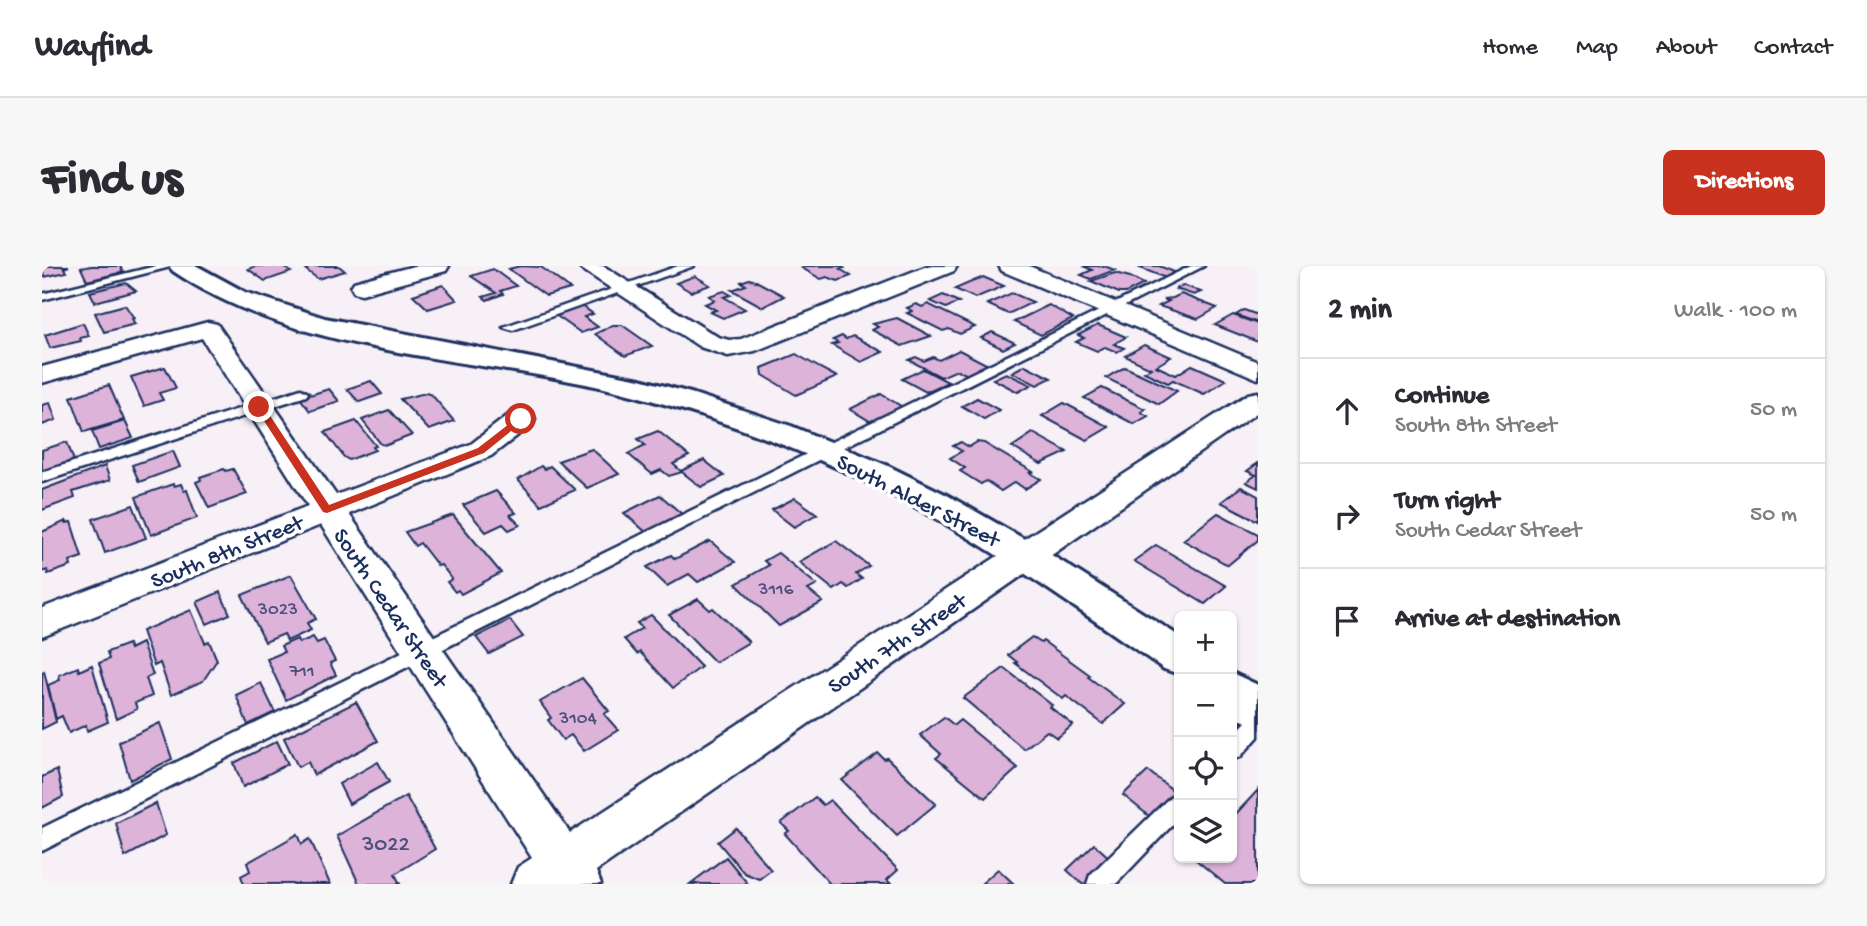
<!DOCTYPE html>
<html lang="en">
<head>
<meta charset="utf-8">
<style>
  :root { --surface:#fff; --page:#f7f7f7; --text:#2b2b33; --muted:#7c7c81; --line:#e1e1e2; --accent:#c8321e }
  body { margin:0; font-family:"Gochi Hand",sans-serif; background:var(--page); color:var(--text) }
  .controls { position:absolute; right:21px; bottom:21px; display:grid; overflow:hidden; border-radius:10px; box-shadow:0 2px 5px #0004 }
  .controls button { width:63px; height:63px; display:grid; place-items:center; padding:0; border:0; border-bottom:2px solid var(--line); background:var(--surface); color:var(--text); font:35px sans-serif }
  .stop { position:absolute; width:21px; height:21px; margin:-16px; border:5px solid #c8321e; border-radius:50%; background:#fff }
  .stop.end { background:#c8321e; border-color:#fff; box-shadow:0 2px 7px #0008 }
  .list { margin:0; padding:0; list-style:none }
  h2 { display:flex; justify-content:space-between; align-items:center; height:91px; margin:0; padding:0 28px; font-size:30px }
  h2 small { font-size:23px; font-weight:400; color:var(--muted) }
  .list li { display:grid; grid-template-columns:46px 1fr auto; gap:21px; align-items:center; box-sizing:border-box; height:105px; padding:0 28px; border-top:2px solid var(--line) }
  .list b { display:block; font-size:26px; white-space:nowrap }
  .list p { margin:0; font-size:23px; white-space:nowrap; color:var(--muted) }
  .list em { font-size:23px; font-style:normal; color:var(--muted) }
  .icon { flex:none; width:38px; height:38px; fill:none; stroke:currentColor; stroke-width:2; stroke-linecap:round; stroke-linejoin:round }
  .map { position:relative; flex:none; width:1216px; height:618px; overflow:hidden; border-radius:10px }
  header { display:flex; align-items:center; gap:42px; box-sizing:border-box; height:98px; padding:0 35px; background:var(--surface); border-bottom:2px solid var(--line) }
  header strong { font-size:33px }
  nav { display:flex; gap:38px; margin-inline-start:auto; font-size:24px }
  .intro { display:flex; align-items:center; justify-content:space-between; box-sizing:border-box; height:168px; padding:0 42px }
  h1 { margin:0; font-size:49px }
  .button { padding:18px 32px; border-radius:10px; background:var(--accent); color:#fff; font-size:24px; font-weight:700 }
  main { display:flex; gap:42px; padding:0 42px }
  aside { flex:1; background:var(--surface); border-radius:10px; box-shadow:0 2px 5px #0004 }
  .map>svg:first-child { display:block }
</style>
</head>
<body>
<header>
<strong>Wayfind</strong>
<nav><a>Home</a><a>Map</a><a>About</a><a>Contact</a></nav>
</header>
<div class="intro"><h1>Find us</h1><a class="button">Directions</a></div>
<main>
<div class="map">
<svg width="1216" height="618" viewBox="0 0 1216 618">
  <rect width="100%" height="100%" fill="#f8f0f7"/>
  <filter id="ink" filterUnits="userSpaceOnUse"><feTurbulence type="fractalNoise" baseFrequency=".0143" numOctaves="2"/><feDisplacementMap in="SourceGraphic" scale="14" xChannelSelector="R" yChannelSelector="G"/><feConvolveMatrix kernelMatrix="1 2 1 2 8 2 1 2 1" color-interpolation-filters="sRGB"/></filter>
  <g filter="url(#ink)">
    <g fill="#ddb3d9" stroke="#1b2f5e" stroke-width="2">
      <polygon points="0,0 27,0 22,2 24,6 2,11"/>
      <polygon points="49,0 78,0 81,6 45,15 39,2"/>
      <polygon points="214,0 241,0 249,6 223,15 206,3"/>
      <polygon points="258,0 297,0 303,5 276,13 264,4 266,2 264,0"/>
      <polygon points="478,0 499,1 528,23 504,30 467,3"/>
      <polygon points="764,0 798,0 802,2 798,3 809,10 796,15 785,11 779,13 760,2"/>
      <polygon points="1041,0 1062,0 1073,4 1049,13 1039,9 1050,4"/>
      <polygon points="1103,0 1117,0 1135,7 1124,12 1098,2"/>
      <polygon points="451,3 474,20 458,25 461,28 445,34 441,31 454,27 429,10"/>
      <polygon points="1073,7 1088,11 1102,18 1084,27 1077,27 1049,15"/>
      <polygon points="653,10 668,19 649,26 634,17"/>
      <polygon points="941,11 962,20 933,32 913,23"/>
      <polygon points="707,13 714,15 742,30 721,41 690,24 704,19 699,16"/>
      <polygon points="84,17 94,25 53,36 48,26"/>
      <polygon points="401,19 415,34 386,43 371,29"/>
      <polygon points="1141,19 1159,26 1152,29 1134,23"/>
      <polygon points="682,25 689,29 682,31 703,43 681,52 668,46 674,44 663,38 673,34 667,30"/>
      <polygon points="970,27 991,36 966,48 945,38"/>
      <polygon points="1139,28 1175,42 1156,53 1117,40 1127,35 1121,33 1131,32"/>
      <polygon points="901,29 917,36 904,42 888,35"/>
      <polygon points="874,38 880,41 886,38 933,61 918,68 907,63 901,65 865,47 870,45 865,42"/>
      <polygon points="83,39 92,52 90,53 93,58 62,66 53,47"/>
      <polygon points="539,39 551,48 542,51 556,61 539,67 512,48"/>
      <polygon points="1007,39 1031,53 999,69 972,56"/>
      <polygon points="1202,44 1216,49 1216,57 1194,49"/>
      <polygon points="1191,49 1216,58 1216,76 1173,59"/>
      <polygon points="855,52 889,70 860,80 830,64 836,61 831,58"/>
      <polygon points="41,57 47,70 38,72 39,75 8,82 3,69"/>
      <polygon points="571,59 580,59 610,80 583,90 553,68"/>
      <polygon points="1056,59 1084,71 1072,78 1082,82 1075,86 1063,81 1055,85 1034,76 1042,72 1036,69"/>
      <polygon points="950,66 973,77 961,83 939,72"/>
      <polygon points="800,70 804,73 811,70 841,86 819,96 790,79 796,77 791,74"/>
      <polygon points="1102,79 1129,91 1114,100 1134,109 1150,99 1184,114 1162,128 1131,114 1126,117 1102,106 1109,102 1083,90"/>
      <polygon points="917,84 946,99 926,109 915,104 899,111 867,94 874,91 882,95 891,91 897,94"/>
      <polygon points="754,88 778,102 795,111 754,129 721,109 720,102"/>
      <polygon points="983,99 1009,112 995,119 970,106"/>
      <polygon points="123,101 134,122 117,127 121,134 102,140 89,111"/>
      <polygon points="1083,101 1135,125 1117,138 1064,112"/>
      <polygon points="881,103 906,116 884,126 860,113"/>
      <polygon points="964,107 989,119 976,126 951,113"/>
      <polygon points="329,115 340,128 317,136 305,123"/>
      <polygon points="67,119 82,154 42,166 29,131"/>
      <polygon points="1060,122 1103,143 1099,146 1106,150 1092,158 1042,132"/>
      <polygon points="287,123 297,135 268,145 258,132"/>
      <polygon points="384,127 390,129 412,155 387,164 358,133"/>
      <polygon points="839,128 862,142 831,157 808,143"/>
      <polygon points="935,132 957,144 942,153 920,140"/>
      <polygon points="8,137 14,154 0,159 0,139"/>
      <polygon points="1022,137 1067,161 1045,174 1000,150"/>
      <polygon points="347,144 370,169 345,179 339,178 320,154"/>
      <polygon points="83,155 91,172 57,183 50,165"/>
      <polygon points="314,155 334,180 331,181 333,184 307,194 302,191 283,166"/>
      <polygon points="616,165 647,190 631,198 639,205 662,194 682,210 659,221 640,206 627,210 619,204 610,208 586,188 603,179 596,173"/>
      <polygon points="991,167 1025,186 999,198 970,181"/>
      <polygon points="25,176 32,195 0,206 0,184"/>
      <polygon points="919,176 927,181 935,176 942,177 991,206 988,207 999,213 983,223 973,216 959,225 944,215 939,218 918,205 923,202 908,192 920,185 911,180"/>
      <polygon points="550,183 577,208 545,222 516,195"/>
      <polygon points="131,185 138,201 97,216 90,199"/>
      <polygon points="1216,197 1216,222 1204,216 1214,209 1205,205"/>
      <polygon points="63,200 68,214 31,226 33,232 0,244 0,224"/>
      <polygon points="499,200 502,203 508,200 533,224 499,239 476,214"/>
      <polygon points="182,203 184,205 191,203 205,228 167,242 154,216 159,214 158,211"/>
      <polygon points="131,218 132,220 139,218 142,225 145,224 155,252 109,269 94,231"/>
      <polygon points="1199,221 1216,230 1216,255 1179,236"/>
      <polygon points="454,225 474,247 468,249 478,259 467,264 461,258 444,266 421,239"/>
      <polygon points="618,229 641,249 605,267 582,247"/>
      <polygon points="753,232 775,248 752,261 730,244"/>
      <polygon points="91,239 104,272 63,287 51,253"/>
      <polygon points="1176,247 1216,268 1216,274 1186,299 1141,274"/>
      <polygon points="411,249 459,307 419,328 416,324 413,326 405,316 410,313 399,299 396,300 378,277 373,280 363,266"/>
      <polygon points="24,255 24,257 29,256 40,291 28,295 29,300 6,308 5,304 0,306 0,266"/>
      <polygon points="668,275 693,296 656,316 647,308 625,320 605,301 629,289 633,293"/>
      <polygon points="794,275 827,300 814,308 820,313 806,322 801,318 792,324 757,296"/>
      <polygon points="1114,279 1184,320 1163,338 1092,295"/>
      <polygon points="736,287 775,319 766,324 781,336 737,360 694,318 727,299 722,295"/>
      <polygon points="249,309 274,353 265,357 269,364 245,375 242,368 223,376 200,329"/>
      <polygon points="178,326 188,348 165,358 155,336"/>
      <polygon points="656,333 668,344 671,342 707,376 673,396 627,349"/>
      <polygon points="149,344 163,377 167,375 175,394 161,415 129,429 118,397 112,400 100,365"/>
      <polygon points="609,349 659,401 631,422 598,386 595,388 582,373 600,362 595,357"/>
      <polygon points="468,354 481,371 447,388 434,371"/>
      <polygon points="271,371 275,377 282,374 293,395 288,397 294,409 244,434 225,393 242,386 239,380 255,373 257,377"/>
      <polygon points="990,371 999,377 1001,375 1048,409 1046,411 1083,438 1061,458 1024,430 1021,433 973,397 975,396 966,389"/>
      <polygon points="100,377 111,409 104,412 110,430 93,437 95,443 74,453 57,397 67,393 65,386 86,378 88,383"/>
      <polygon points="50,399 66,456 45,465 44,459 27,467 20,450 14,453 6,419 18,414 17,409 36,401 37,405"/>
      <polygon points="962,402 1010,439 1008,441 1031,459 1015,472 1005,465 982,483 921,432"/>
      <polygon points="2,405 14,456 0,463 0,406"/>
      <polygon points="540,412 567,445 562,448 576,464 542,485 529,469 521,474 506,454 509,452 498,436"/>
      <polygon points="219,417 233,446 206,459 194,429"/>
      <polygon points="314,436 336,475 272,509 266,496 256,501 242,472"/>
      <polygon points="902,451 912,459 918,454 976,502 943,532 894,492 899,488 878,469"/>
      <polygon points="118,457 130,493 88,514 77,476"/>
      <polygon points="235,475 246,498 201,521 192,497"/>
      <polygon points="836,487 842,493 845,492 894,538 855,570 800,514"/>
      <polygon points="336,496 347,516 307,538 297,518"/>
      <polygon points="15,504 21,531 0,542 0,511"/>
      <polygon points="1106,505 1137,529 1113,555 1081,529"/>
      <polygon points="1216,524 1216,618 1183,618 1153,593 1190,592 1190,552"/>
      <polygon points="364,530 393,583 353,608 358,618 317,618 295,570"/>
      <polygon points="773,531 781,539 788,534 856,604 845,614 849,618 788,618 743,568 747,565 739,557"/>
      <polygon points="114,537 124,569 83,591 74,557"/>
      <polygon points="694,562 729,604 717,613 702,607 676,576"/>
      <polygon points="256,568 260,578 268,573 288,618 202,618 199,610 208,605 205,597"/>
      <polygon points="1052,578 1069,593 1044,618 1040,618 1025,604"/>
      <polygon points="684,591 706,618 648,618"/>
      <polygon points="956,603 972,618 939,618"/>
    </g>
    <g fill="none" stroke-linecap="round" stroke-linejoin="round">
      <g stroke="#1b2f5e" stroke-width="5">
        <g id="service">
          <polygon points="114,0 132,0 0,34 0,28"/>
          <polygon points="636,0 652,0 471,64 461,61"/>
          <polygon points="1149,0 1162,0 0,585 0,562"/>
          <polygon points="259,123 266,127 264,130 0,216 0,206"/>
          <polygon points="1216,448 1216,471 1198,491 1190,493 1190,470 1209,451"/>
          <polygon points="1137,527 1137,552 1074,618 1045,618 1048,609 1129,530"/>
        </g>
      </g>
      <g stroke="#1b2f5e" stroke-width="5">
        <g id="minor">
          <polygon points="372,0 407,0 404,5 320,28 312,26 309,21 312,16"/>
          <polygon points="535,0 561,0 676,71 687,74 699,73 885,0 915,0 912,5 713,85 686,90 658,81"/>
          <polygon points="957,0 987,0 1216,96 1216,113 960,5"/>
          <polygon points="166,56 175,58 294,229 429,178 469,147 479,145 489,147 493,153 489,159 449,190 307,248 528,567 1206,128 1216,126 1216,146 554,605 559,618 469,618 476,601 490,592 279,259 0,371 0,342 266,240 160,72 0,117 0,101"/>
        </g>
      </g>
      <g stroke="#1b2f5e" stroke-width="6">
        <g id="secondary">
          <path d="M127,0H155L203,26L283,52L598,113L652,128L749,160L844,199L905,229L1000,283L1137,370V408L1122,403C1043,348 965,292 881,245C791,195 693,157 594,130C443,89 264,95 131,5Z"/>
          <polygon points="1190,407 1216,419 1216,462 1190,449"/>
        </g>
      </g>
      <use href="#service" fill="#fff" fill-rule="evenodd"/>
      <use href="#minor" fill="#fff" fill-rule="evenodd"/>
      <use href="#secondary" fill="#fff" fill-rule="evenodd"/>
    </g>
  </g>
  <polygon fill="#c8321e" points="214,139 221,139 287,239 436,182 476,151 484,153 442,187 285,247 281,246 213,141"/>
  <g text-anchor="middle" stroke-width="7" stroke-linejoin="round" paint-order="stroke">
    <g font-size="19" fill="#4c507d">
      <text x="734" y="328">3116</text>
      <text x="236" y="348">3023</text>
      <text x="260" y="410">711</text>
      <text x="536" y="457">3104</text>
    </g>
    <g font-size="23" fill="#1b2f5e" stroke="#fff">
      <text transform="translate(877 233) rotate(27)" y="8">South Alder Street</text>
      <text transform="translate(184 284) rotate(-22)" y="8">South 8th Street</text>
      <text transform="translate(350 341) rotate(56)" y="8">South Cedar Street</text>
      <text transform="translate(854 376) rotate(-34)" y="8">South 7th Street</text>
    </g>
    <g font-size="23" fill="#4c507d">
      <text x="344" y="584">3022</text>
    </g>
  </g>
</svg>
<div class="controls">
<button>+</button>
<button>−</button>
<button><svg class="icon" aria-label="locate" viewBox="0 0 24 24"><circle cx="12" cy="12" r="6"/><path d="M12 2v4M12 18v4M2 12h4M18 12h4"/></svg></button>
<button><svg class="icon" aria-label="layers" viewBox="0 0 24 24"><path d="M12 4l9 5-9 5-9-5zM3 14l9 5 9-5"/></svg></button>
</div>
<div class="stop" style="left:479px;top:153px"></div>
<div class="stop end" style="left:217px;top:141px"></div>
</div>
<aside>
<h2>2 min<small>Walk · 100 m</small></h2>
<ul class="list">
<li><svg class="icon" aria-label="ahead" viewBox="0 0 24 24"><path d="M12 20V5M6 11l6-6 6 6"/></svg><div><b>Continue</b><p>South 8th Street</p></div><em>50 m</em></li>
<li><svg class="icon" aria-label="right" viewBox="0 0 24 24"><path d="M7 20v-9h11M14 6l5 5-5 5"/></svg><div><b>Turn right</b><p>South Cedar Street</p></div><em>50 m</em></li>
<li><svg class="icon" aria-label="arrive" viewBox="0 0 24 24"><path d="M6 21V4h12l-3 4 3 4H6"/></svg><div><b>Arrive at destination</b></div></li>
</ul>
</aside>
</main>
</body>
</html>
